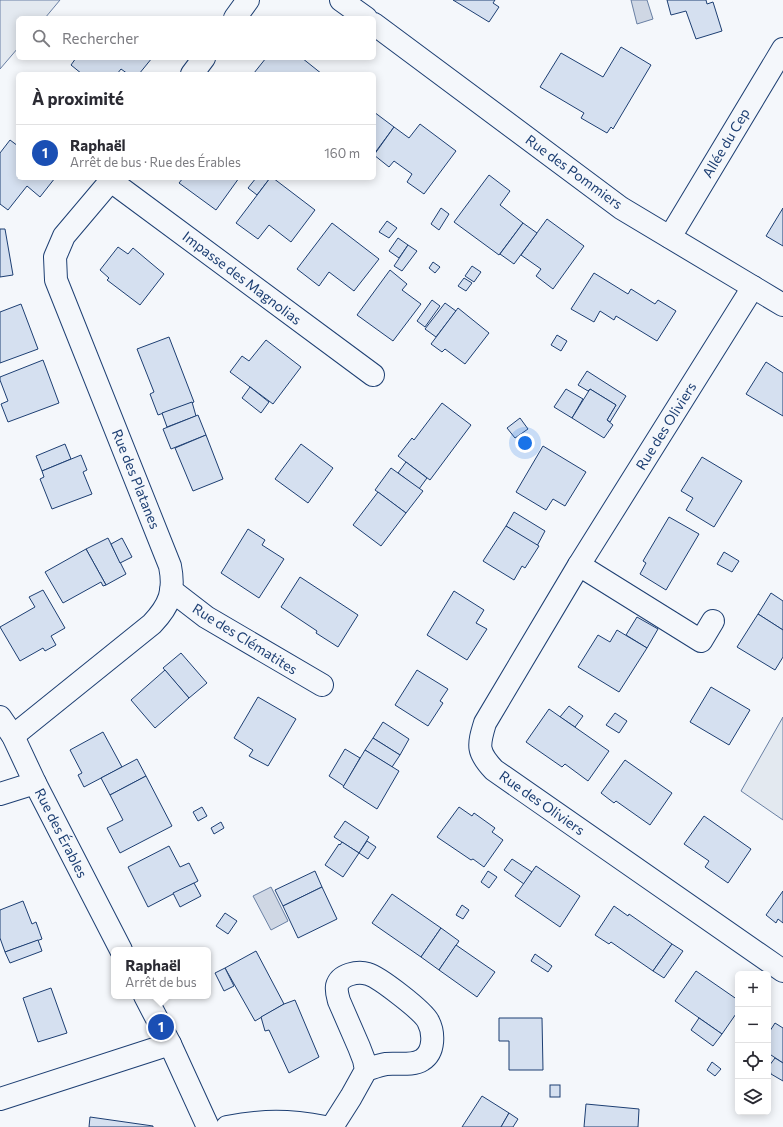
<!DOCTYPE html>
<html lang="fr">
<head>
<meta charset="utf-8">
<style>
  :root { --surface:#fff; --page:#f7f7f7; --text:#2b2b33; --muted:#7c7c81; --line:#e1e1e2; --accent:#0b8043 }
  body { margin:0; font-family:Commissioner,sans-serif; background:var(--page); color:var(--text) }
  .controls { position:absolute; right:12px; bottom:12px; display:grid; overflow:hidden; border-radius:6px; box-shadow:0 2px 10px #0003 }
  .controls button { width:36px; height:36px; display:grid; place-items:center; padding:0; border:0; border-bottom:1px solid var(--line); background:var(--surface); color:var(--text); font:20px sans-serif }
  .you { position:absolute; left:525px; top:443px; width:14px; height:14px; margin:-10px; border:3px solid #fff; border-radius:50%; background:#1a73e8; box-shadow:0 0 0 6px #1a73e833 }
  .badge { display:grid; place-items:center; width:26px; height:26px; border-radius:50%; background:var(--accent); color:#fff; font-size:13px; font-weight:700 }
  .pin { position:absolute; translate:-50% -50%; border:2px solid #fff; box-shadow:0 1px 4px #0006 }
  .popup { position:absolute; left:111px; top:947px; width:100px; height:52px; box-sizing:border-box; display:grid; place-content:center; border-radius:6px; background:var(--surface); filter:drop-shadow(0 1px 3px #0005); font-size:13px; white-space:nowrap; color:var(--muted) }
  .popup b { font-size:15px; color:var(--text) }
  .popup::after { content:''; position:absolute; left:50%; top:100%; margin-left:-8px; border:8px solid transparent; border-top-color:var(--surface) }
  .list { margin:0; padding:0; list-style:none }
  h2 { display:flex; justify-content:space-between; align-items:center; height:52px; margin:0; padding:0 16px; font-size:17px }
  h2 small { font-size:13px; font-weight:400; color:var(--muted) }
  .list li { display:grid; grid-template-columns:26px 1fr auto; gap:12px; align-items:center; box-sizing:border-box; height:56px; padding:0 16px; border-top:1px solid var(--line) }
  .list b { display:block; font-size:15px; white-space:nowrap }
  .list p { margin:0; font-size:13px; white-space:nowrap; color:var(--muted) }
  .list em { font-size:13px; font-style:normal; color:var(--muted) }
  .icon { flex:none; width:22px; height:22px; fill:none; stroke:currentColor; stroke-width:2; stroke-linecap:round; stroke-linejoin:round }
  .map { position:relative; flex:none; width:783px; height:1127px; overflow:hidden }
  .search { position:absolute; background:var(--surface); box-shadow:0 2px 10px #0003; left:16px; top:16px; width:360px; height:44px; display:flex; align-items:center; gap:10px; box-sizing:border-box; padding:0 14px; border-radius:6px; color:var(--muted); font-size:15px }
  .panel { position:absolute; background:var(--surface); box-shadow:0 2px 10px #0003; left:16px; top:72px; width:360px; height:108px; border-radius:6px }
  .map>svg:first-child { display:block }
</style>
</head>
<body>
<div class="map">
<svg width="783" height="1127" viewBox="0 0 783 1127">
  <rect width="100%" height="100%" fill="#f4f7fb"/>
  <g fill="#e3e9f0" stroke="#687fa3">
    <polygon points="0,0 60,0 45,18 18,18 18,48 0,69"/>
    <polygon points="783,717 783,820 741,791"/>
  </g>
  <g fill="#cfd7e4" stroke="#687fa3">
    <polygon points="631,0 647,0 653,19 637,24"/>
    <polygon points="271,887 288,921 271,930 253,896"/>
  </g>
  <g fill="#d5e0f0" stroke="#1d3f73">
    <polygon points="453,0 495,0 493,3 499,7 489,22"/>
    <polygon points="667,0 706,0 707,4 713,2 722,31 696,39 686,11 671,15"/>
    <polygon points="621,47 651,65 613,129 611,127 607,133 581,118 584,113 540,87 561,53 603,77"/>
    <polygon points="76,58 152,58 139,74 128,74 121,69 117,74 82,74 71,65"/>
    <polygon points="266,58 302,58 322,74 255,74 254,73"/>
    <polygon points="374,112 394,127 374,154"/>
    <polygon points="420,124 456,151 424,194 407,182 412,174 394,161 389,167 374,155 394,127 409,138"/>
    <polygon points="10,140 18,146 18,178 55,178 40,197 27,186 8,210 0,204 0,153"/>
    <polygon points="489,175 510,191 500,205 523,223 499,255 454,222"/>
    <polygon points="183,178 239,178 216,210 179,183"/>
    <polygon points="256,178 270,178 257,195 248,188"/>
    <polygon points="270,178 273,178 315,210 291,242 269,225 258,239 236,223"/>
    <polygon points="441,208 449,214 439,230 431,224"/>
    <polygon points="783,208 783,246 766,236"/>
    <polygon points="547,219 584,246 553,289 536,276 541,269 521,255"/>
    <polygon points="387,221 397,228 389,238 379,232"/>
    <polygon points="332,223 379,259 354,291 329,272 319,286 297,269"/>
    <polygon points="523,223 537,233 514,264 500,254"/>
    <polygon points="0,229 5,229 13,275 0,277"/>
    <polygon points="398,238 408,245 399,258 389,251"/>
    <polygon points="408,245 417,251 402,271 394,266"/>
    <polygon points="118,247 128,254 133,248 164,274 140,305 107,280 109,278 100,270"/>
    <polygon points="433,262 440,267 435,273 429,268"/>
    <polygon points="472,266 481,272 474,282 465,276"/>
    <polygon points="390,270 407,284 402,290 421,304 393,341 357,315"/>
    <polygon points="594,273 628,294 631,289 655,304 658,300 676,311 657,341 616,316 614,320 600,311 594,322 571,309"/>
    <polygon points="464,278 472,283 466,291 458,286"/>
    <polygon points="432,300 440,306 425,327 417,321"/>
    <polygon points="445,303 456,311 436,337 425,329"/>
    <polygon points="21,304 38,349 0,363 0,312"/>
    <polygon points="458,308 489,333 465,364 445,349 442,352 431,344"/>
    <polygon points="557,335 567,341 561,351 551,345"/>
    <polygon points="169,337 194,402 158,415 150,394 154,392 137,349"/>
    <polygon points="266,340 301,367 273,404 230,372 242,356 249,361"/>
    <polygon points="43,360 59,403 8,422 1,404 8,401 0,380 0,377"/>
    <polygon points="766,362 783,373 783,416 746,394"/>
    <polygon points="587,371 626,396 610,422 607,420 616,405 590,389 588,391 578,385"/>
    <polygon points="250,387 269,402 261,413 242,398"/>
    <polygon points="566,389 583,399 572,418 554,407"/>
    <polygon points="590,389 616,405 607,420 613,425 604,438 572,418"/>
    <polygon points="192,402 196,416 167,427 162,413"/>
    <polygon points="442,403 471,425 430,480 398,456 412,438 414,440"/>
    <polygon points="198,415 206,435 171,449 163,429"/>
    <polygon points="520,418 528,429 515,438 507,428"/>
    <polygon points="206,435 223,479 193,491 175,448"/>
    <polygon points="65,444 71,459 42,471 36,456"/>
    <polygon points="301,444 333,468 308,503 275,479"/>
    <polygon points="543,446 586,472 565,506 553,499 546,510 516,492"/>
    <polygon points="81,455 87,470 83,472 92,494 52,509 40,479 44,477 42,471"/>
    <polygon points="702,457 742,481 714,527 686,510 693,498 681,491"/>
    <polygon points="406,462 427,478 419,489 398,473"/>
    <polygon points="391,468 423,491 406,513 375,490"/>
    <polygon points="378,492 406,513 381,546 353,525"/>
    <polygon points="514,512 545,531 537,546 506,526"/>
    <polygon points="669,517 699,534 666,590 640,574 646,563 643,561"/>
    <polygon points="506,526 539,546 525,568 522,566 514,580 483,561"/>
    <polygon points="248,529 265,540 262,545 284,559 259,598 221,573"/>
    <polygon points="108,538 126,574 106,585 86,549"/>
    <polygon points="122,538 132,557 120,563 111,544"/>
    <polygon points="86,549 106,585 103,586 101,582 63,603 45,572"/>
    <polygon points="724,552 739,561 732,572 717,564"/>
    <polygon points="300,577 358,615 338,647 316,633 317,631 281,607"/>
    <polygon points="43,590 65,628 51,636 56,645 45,651 43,648 20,661 0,627 35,607 29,597"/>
    <polygon points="454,591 484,610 476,623 487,629 467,660 427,635"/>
    <polygon points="771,593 783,601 783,630 758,614"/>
    <polygon points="758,614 783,630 783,657 775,670 737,647"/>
    <polygon points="637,617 658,629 647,648 626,635"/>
    <polygon points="617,630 647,648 619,692 578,667 598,635 610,642"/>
    <polygon points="181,653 207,683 189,698 163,668"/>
    <polygon points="165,670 189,698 155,728 131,700"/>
    <polygon points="417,670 448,689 440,701 443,703 428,726 395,705"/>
    <polygon points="711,687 750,710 729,745 690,722"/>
    <polygon points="258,697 296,719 268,766 249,756 253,750 234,738"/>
    <polygon points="569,706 583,716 575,727 560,717"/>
    <polygon points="549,709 609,751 588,781 565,764 562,767 526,742"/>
    <polygon points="615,713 627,721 619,733 606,725"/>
    <polygon points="383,722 409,739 400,755 373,738"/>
    <polygon points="103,732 122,767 84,787 78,775 82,773 70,750"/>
    <polygon points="373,738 400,755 392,767 365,750"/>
    <polygon points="345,749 360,758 344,786 329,776"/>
    <polygon points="365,750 399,771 377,809 343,787"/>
    <polygon points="137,759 146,776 110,795 101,778"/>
    <polygon points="625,760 672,793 650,825 616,801 614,803 601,793"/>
    <polygon points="146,776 172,826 120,853 107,828 123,820 110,795"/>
    <polygon points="202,807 207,816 198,821 193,812"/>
    <polygon points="459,807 472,816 474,813 495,828 492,832 503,840 484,867 473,859 471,860 437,837"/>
    <polygon points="704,816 751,849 728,883 705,867 709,861 684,844"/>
    <polygon points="345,821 369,837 359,853 334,837"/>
    <polygon points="221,822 224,828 214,834 211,828"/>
    <polygon points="367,841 376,847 368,859 359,853"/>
    <polygon points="342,842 359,853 343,877 325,865 339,844 340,845"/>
    <polygon points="169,846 180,867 189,863 198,881 148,907 128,867"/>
    <polygon points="512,859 532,872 524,884 504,870"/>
    <polygon points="536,866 580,896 560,927 515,896"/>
    <polygon points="315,871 322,887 283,906 275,890"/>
    <polygon points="488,871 497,877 489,888 481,882"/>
    <polygon points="194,883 201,896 180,907 173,893"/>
    <polygon points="322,887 337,919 298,938 283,906"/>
    <polygon points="783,891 783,923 778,919 776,923 766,915"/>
    <polygon points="392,894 441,928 421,957 372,923"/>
    <polygon points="23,901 32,924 36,922 42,939 5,952 0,938 0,910"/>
    <polygon points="462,905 469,910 463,919 456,915"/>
    <polygon points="614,906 628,916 629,914 672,944 653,971 611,942 609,944 595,935"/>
    <polygon points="225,913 237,921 228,934 216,926"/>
    <polygon points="441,928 459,941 439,970 421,957"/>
    <polygon points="38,940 42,951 10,963 5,952"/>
    <polygon points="672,944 683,951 664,978 653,971"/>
    <polygon points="456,945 495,972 477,997 439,970"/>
    <polygon points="256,951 284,1004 255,1021 225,968"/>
    <polygon points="535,954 552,966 548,972 531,961"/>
    <polygon points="225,968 234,986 224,991 215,973"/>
    <polygon points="696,971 738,1000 738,1011 722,1034 675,1001"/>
    <polygon points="51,988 67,1033 38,1042 23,998"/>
    <polygon points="295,1000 319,1057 289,1073 269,1030 265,1031 261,1017 284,1004"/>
    <polygon points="499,1018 542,1018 543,1070 509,1070 509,1041 499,1041"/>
    <polygon points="699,1018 722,1034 713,1046 691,1030"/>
    <polygon points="775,1023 783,1028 783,1063 768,1053 768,1034"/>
    <polygon points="775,1058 783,1063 783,1081 771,1074 769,1066"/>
    <polygon points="712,1062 721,1069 715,1076 707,1070"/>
    <rect x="550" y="1085" width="10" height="12"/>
    <polygon points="482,1096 509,1113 501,1127 462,1127"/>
    <polygon points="586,1104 639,1109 638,1127 584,1127"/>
    <polygon points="509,1113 518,1119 513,1127 501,1127"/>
    <polygon points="90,1117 153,1126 153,1127 89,1127"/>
  </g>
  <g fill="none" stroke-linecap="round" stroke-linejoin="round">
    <g stroke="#1d3f73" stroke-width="24">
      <g id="minor">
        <polyline points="341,0 366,18"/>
        <polyline points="235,18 248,0"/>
        <polyline points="374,24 621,208 783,305"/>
        <polyline points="192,74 204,58"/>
        <polyline points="111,181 373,375"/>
        <polyline points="670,237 783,49"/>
        <path d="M753,287L579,565L485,723C478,746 477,752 494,770L783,971"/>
        <polyline points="579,565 701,641 713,621"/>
        <polyline points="171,590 206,617 322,685"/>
        <polyline points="0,717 13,736 35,783 121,950"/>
        <path d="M13,736L152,624C170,605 175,591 170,566L56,280L55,257L64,236L113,178"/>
        <polyline points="0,794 35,783"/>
        <polyline points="145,996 170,1044 208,1127"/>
        <polyline points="0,1099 170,1044"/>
        <path d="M227,1127C264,1120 288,1120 325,1127"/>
        <path d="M332,1127L351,1097L366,1070L364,1060L359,1047L339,1001C338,997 336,991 337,986C340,974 358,971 368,974C379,977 423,1011 428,1021C434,1032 435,1052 422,1060C413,1066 397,1063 386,1064C379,1065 372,1068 366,1070"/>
      </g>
    </g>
    <use href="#minor" stroke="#f4f7fb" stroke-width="22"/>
  </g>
  <g text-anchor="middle" stroke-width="3" stroke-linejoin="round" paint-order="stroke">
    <g font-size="14" fill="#1d3f73" stroke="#f4f7fb">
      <text transform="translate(726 143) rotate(-59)" y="5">Allée du Cep</text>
      <text transform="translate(574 172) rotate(36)" y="5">Rue des Pommiers</text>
      <text transform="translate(242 278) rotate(37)" y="5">Impasse des Magnolias</text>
      <text transform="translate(666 426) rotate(-58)" y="5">Rue des Oliviers</text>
      <text transform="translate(136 479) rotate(68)" y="5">Rue des Platanes</text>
      <text transform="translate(245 639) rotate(32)" y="5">Rue des Clématites</text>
      <text transform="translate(542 803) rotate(35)" y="5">Rue des Oliviers</text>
      <text transform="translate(61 833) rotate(63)" y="5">Rue des Érables</text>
    </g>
  </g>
</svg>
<div class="controls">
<button>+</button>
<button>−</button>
<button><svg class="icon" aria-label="locate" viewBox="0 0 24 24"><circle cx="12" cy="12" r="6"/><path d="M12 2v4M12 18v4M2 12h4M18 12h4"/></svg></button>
<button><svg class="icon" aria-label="layers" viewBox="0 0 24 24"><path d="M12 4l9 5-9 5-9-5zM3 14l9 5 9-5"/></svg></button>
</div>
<div class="you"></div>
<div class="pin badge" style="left:161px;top:1027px;background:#1a4fb4">1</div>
<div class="popup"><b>Raphaël</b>Arrêt de bus</div>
<div class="search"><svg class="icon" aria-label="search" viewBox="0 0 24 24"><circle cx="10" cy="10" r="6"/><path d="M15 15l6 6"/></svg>Rechercher</div>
<section class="panel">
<h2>À proximité<small></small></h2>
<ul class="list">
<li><span class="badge" style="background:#1a4fb4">1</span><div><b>Raphaël</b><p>Arrêt de bus · Rue des Érables</p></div><em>160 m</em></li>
</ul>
</section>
</div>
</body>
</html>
